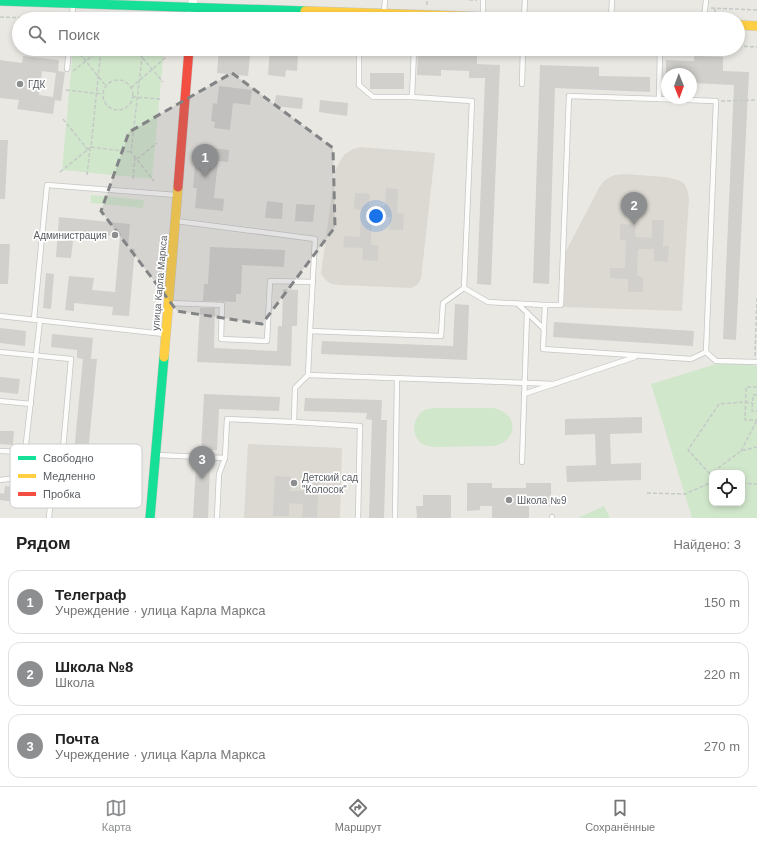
<!DOCTYPE html>
<html lang="ru">
<head>
<meta charset="utf-8">
<style>
  :root { --surface:#fff; --page:#f2f2f2; --text:#222; --muted:#767676; --line:#e0e0e0; --accent:#8c8e8f }
  body { margin:0; font-family:Arial,sans-serif; background:var(--page); color:var(--text) }
  .controls { position:absolute; right:12px; bottom:12px; display:grid; overflow:hidden; border-radius:8px; box-shadow:0 2px 6px #0003 }
  .controls button { width:36px; height:36px; display:grid; place-items:center; padding:0; border:0; border-bottom:1px solid var(--line); background:var(--surface); color:var(--text); font:20px sans-serif }
  .compass { position:absolute; left:661px; top:68px; width:36px; height:36px; border-radius:50%; background:var(--surface); box-shadow:0 2px 6px #0003; rotate:179deg }
  .you { position:absolute; left:376px; top:216px; width:14px; height:14px; margin:-10px; border:3px solid #fff; border-radius:50%; background:#1a73e8; box-shadow:0 0 0 6px #1a73e833 }
  .badge { display:grid; place-items:center; width:26px; height:26px; border-radius:50%; background:var(--accent); color:#fff; font-size:13px; font-weight:700 }
  .pin { position:absolute; translate:-50% -33px; filter:drop-shadow(0 1px 2px #0008) }
  .pin::after { content:''; position:absolute; top:21px; width:14px; height:12px; background:inherit; clip-path:polygon(0 0,100% 0,50% 100%) }
  .list { margin:0; padding:0; list-style:none }
  h2 { display:flex; justify-content:space-between; align-items:center; height:52px; margin:0; padding:0 16px; font-size:17px }
  h2 small { font-size:13px; font-weight:400; color:var(--muted) }
  .list li { display:grid; grid-template-columns:26px 1fr auto; gap:12px; align-items:center; box-sizing:border-box; height:64px; margin:0 8px 8px; padding:0 8px; border:1px solid var(--line); border-radius:12px }
  .list b { display:block; font-size:15px; white-space:nowrap }
  .list p { margin:0; font-size:13px; white-space:nowrap; color:var(--muted) }
  .list em { font-size:13px; font-style:normal; color:var(--muted) }
  .icon { flex:none; width:22px; height:22px; fill:none; stroke:currentColor; stroke-width:2; stroke-linecap:round; stroke-linejoin:round }
  .map { position:relative; flex:none; width:757px; height:518px; overflow:hidden }
  .search { position:absolute; background:var(--surface); box-shadow:0 2px 6px #0003; left:12px; right:12px; top:12px; height:44px; display:flex; align-items:center; gap:10px; box-sizing:border-box; padding:0 14px; border-radius:22px; color:var(--muted); font-size:15px }
  .sheet { height:268px; background:var(--surface) }
  nav { display:flex; justify-content:space-around; align-items:center; box-sizing:border-box; height:56px; border-top:1px solid var(--line); background:var(--surface); font-size:11px; color:var(--muted) }
  nav a { display:grid; justify-items:center; gap:2px }
  nav .on { color:var(--accent) }
  .map>svg:first-child { display:block }
</style>
</head>
<body>
<div class="map">
<svg width="757" height="518" viewBox="0 0 757 518">
  <rect width="100%" height="100%" fill="#eae8e3"/>
  <g fill="#dcd9d2">
    <polygon points="361,147 435,153 421,279 417,285 411,288 340,285 332,284 328,282 324,278 321,273 335,172 340,161 345,154 353,149"/>
    <polygon points="624,174 665,177 678,180 684,183 687,189 689,198 682,311 564,307 566,251 600,186 604,181 610,177 615,175"/>
    <polygon points="248,444 342,448 340,518 244,518"/>
  </g>
  <g fill="#d1e7cc" fill-rule="evenodd">
    <polygon points="73,49 164,49 152,179 62,170"/>
    <polygon points="91,195 144,200 143,208 91,203"/>
    <path d="M729,360L757,366V518H692L651,384ZM712,473H742V503H712Z"/>
    <path d="M433,408H493C519,413 519,440 494,446L433,447C430,446 427,446 424,445C413,439 411,424 419,415C422,410 427,409 433,408Z"/>
    <polygon points="604,506 610,518 578,518"/>
  </g>
  <g fill="#d1d0cd" fill-rule="evenodd">
    <polygon points="219,49 243,49 242,55 250,56 248,76 217,73"/>
    <polygon points="270,49 287,49 287,54 298,55 297,71 286,70 285,77 268,75"/>
    <polygon points="446,52 477,53 477,64 500,65 491,285 477,284 485,78 469,78 469,71 441,70 441,76 417,75 418,55 446,56"/>
    <path d="M23,56L59,60L58,71L65,72L61,101L55,100L53,114L17,109L19,100L0,98V60L22,63ZM42,71L56,73L53,97L39,95Z"/>
    <polygon points="694,56 723,57 723,71 749,72 736,340 723,339 734,85 691,83 691,74 666,74 666,60 694,61"/>
    <polygon points="540,65 599,67 599,76 650,77 650,92 555,88 549,284 533,283"/>
    <rect x="370" y="73" width="34" height="16"/>
    <polygon points="219,86 252,90 250,105 233,103 230,130 214,128 215,122 211,121 213,103 217,104"/>
    <polygon points="276,95 303,98 302,109 274,106"/>
    <polygon points="320,100 348,103 347,116 319,112"/>
    <polygon points="0,140 8,140 5,199 0,199"/>
    <polygon points="202,147 229,150 228,162 218,161 214,198 224,199 223,211 195,208 197,188 193,188 195,166 200,167"/>
    <polygon points="386,188 398,189 397,213 404,214 403,230 389,230 390,217 372,217 371,245 378,245 378,261 362,260 363,248 343,247 344,236 360,237 361,210 354,209 355,193 370,194 369,206 385,206"/>
    <polygon points="267,201 283,203 282,219 265,218"/>
    <polygon points="296,204 315,205 313,222 295,221"/>
    <polygon points="59,217 130,224 128,248 135,249 129,316 112,315 113,307 74,303 74,311 65,310 69,276 94,278 92,290 115,292 120,237 74,232 71,258 56,257"/>
    <polygon points="652,220 664,220 663,246 669,246 668,262 654,261 654,249 638,249 637,276 643,277 643,292 628,292 628,279 610,278 610,268 625,268 626,240 620,240 620,224 636,225 635,237 652,238"/>
    <polygon points="0,244 10,244 8,284 0,284"/>
    <polygon points="210,247 285,250 284,267 242,265 241,294 236,294 236,302 203,301 204,284 208,284"/>
    <polygon points="46,273 54,274 51,309 43,308"/>
    <polygon points="283,289 298,290 297,326 292,326 291,366 197,362 200,308 215,308 214,348 277,351 278,326 282,326"/>
    <polygon points="455,304 469,305 467,360 321,354 322,341 453,346"/>
    <polygon points="554,322 694,331 693,346 553,337"/>
    <polygon points="0,328 26,331 25,346 0,343"/>
    <polygon points="52,334 93,338 91,359 97,359 87,464 73,463 83,359 77,358 77,350 51,347"/>
    <polygon points="0,377 20,379 18,394 0,392"/>
    <polygon points="204,394 280,397 279,411 219,409 217,450 201,450"/>
    <polygon points="305,398 382,400 381,420 387,420 384,518 369,518 372,420 366,419 367,413 304,411"/>
    <polygon points="642,417 642,433 610,434 611,464 641,463 641,480 567,482 566,466 596,465 595,434 565,435 565,419"/>
    <polygon points="0,431 14,431 13,445 0,444"/>
    <polygon points="200,462 207,462 210,466 208,518 193,518 196,465"/>
    <polygon points="275,476 291,477 290,491 303,491 304,477 319,478 317,518 302,517 303,504 289,503 289,516 273,516"/>
    <polygon points="467,483 492,483 492,488 526,488 526,483 551,483 551,506 529,506 529,518 492,518 492,506 480,506 480,510 467,511"/>
    <polygon points="5,486 41,491 40,505 0,500 0,493 4,494"/>
    <polygon points="423,495 451,495 451,518 417,518 416,506 423,506"/>
  </g>
  <g fill="none" stroke-linecap="round" stroke-linejoin="round">
    <g stroke="#c6c6c6" stroke-width="6">
      <g id="lane">
        <polyline points="384,12 385,0"/>
        <polyline points="483,16 483,0"/>
        <polyline points="524,18 525,0"/>
        <polyline points="72,19 73,5"/>
        <polyline points="611,19 612,0"/>
        <polyline points="703,19 705,10 706,0"/>
        <polyline points="359,49 359,85 373,97 412,97"/>
        <polyline points="414,49 412,97 472,101 464,288 488,302 545,305"/>
        <polyline points="660,49 659,99 716,101 706,352"/>
        <polyline points="67,69 69,49"/>
        <polyline points="522,84 523,49"/>
        <polyline points="659,99 569,96 561,305 545,305 543,349 691,359 706,352 716,361 757,362"/>
        <polyline points="176,221 315,239 310,331"/>
        <polyline points="169,303 222,305 221,339 267,341 270,281 313,282"/>
        <polyline points="518,304 544,329"/>
        <polyline points="0,316 164,334"/>
        <polyline points="34,319 47,185 176,195"/>
        <polyline points="0,352 71,359 62,460 53,471 49,518"/>
        <polyline points="308,375 555,384"/>
        <polyline points="524,394 635,357"/>
        <polyline points="0,401 31,404"/>
        <polyline points="0,451 25,452 40,320"/>
        <polyline points="157,455 225,458 227,419 294,422"/>
        <polyline points="522,462 527,313"/>
        <polyline points="23,477 25,452"/>
        <polyline points="0,480 23,477 52,481"/>
        <polyline points="217,518 219,474 225,458"/>
        <polyline points="358,518 360,426 294,422 295,388 308,375 310,331 441,336 443,303 464,288"/>
        <polyline points="395,518 397,378"/>
        <polyline points="552,518 552,517"/>
      </g>
    </g>
    <g stroke="#c6c6c6" stroke-width="10">
      <polyline id="street" points="191,19 193,0"/>
    </g>
    <g stroke="#c6c6c5" stroke-width="10">
      <g id="fast">
        <polyline points="0,1 305,11"/>
        <polyline points="150,518 164,357"/>
      </g>
    </g>
    <g stroke="#c6c6c5" stroke-width="10">
      <g id="slow">
        <polyline points="305,11 549,19"/>
        <polyline points="738,25 757,26"/>
        <polyline points="164,357 178,187"/>
      </g>
    </g>
    <g stroke="#c6c6c5" stroke-width="10">
      <polyline id="jam" points="178,187 189,49"/>
    </g>
    <g stroke="#c4cac6" stroke-width="1.5" stroke-dasharray="4 2" stroke-linecap="butt">
      <polyline points="469,0 477,0"/>
      <polyline points="427,5 427,0"/>
      <polyline points="711,8 757,10"/>
      <polyline points="0,17 63,19"/>
      <polyline points="715,19 715,8"/>
      <polyline points="738,46 757,47"/>
      <polyline points="76,49 106,86"/>
      <polyline points="135,49 163,82"/>
      <polyline points="143,49 131,152 154,181"/>
      <polyline points="73,71 101,49"/>
      <circle cx="118" cy="95" r="15"/>
      <polyline points="131,88 166,57"/>
      <polyline points="66,90 102,94"/>
      <polyline points="132,97 161,99"/>
      <polyline points="721,101 757,100"/>
      <polyline points="63,119 88,150"/>
      <polyline points="91,147 131,152"/>
      <polyline points="137,159 157,143"/>
      <polyline points="60,172 91,147 101,49"/>
      <polyline points="87,175 90,149"/>
      <polyline points="133,179 135,157"/>
      <polyline points="755,356 757,297"/>
      <polyline points="757,387 746,387 745,420 757,420"/>
      <polyline points="757,395 753,395 752,411 757,411"/>
      <polyline points="741,451 757,420"/>
      <polyline points="710,474 688,450 719,404 745,402 752,403"/>
      <polyline points="712,482 710,474 741,451 757,447"/>
      <polyline points="742,483 757,484"/>
      <polyline points="647,493 685,494 712,482"/>
    </g>
    <use href="#lane" stroke="#fcfcfb" stroke-width="4.5"/>
    <use href="#street" stroke="#fcfcfb" stroke-width="9"/>
    <use href="#fast" stroke="#16e098" stroke-width="9"/>
    <use href="#slow" stroke="#ffcf43" stroke-width="9"/>
    <use href="#jam" stroke="#f24e42" stroke-width="9"/>
  </g>
  <path fill="#828486" fill-opacity="0.2" stroke="#828486" stroke-width="3" stroke-dasharray="8 5" stroke-linejoin="round" d="M232,73L333,148L335,227L262,324L177,311L101,211L129,132Z"/>
  <g fill="#8c8e8f" stroke="#fff" stroke-width="1.5">
    <circle cx="20" cy="84" r="4"/>
    <circle cx="115" cy="235" r="4"/>
    <circle cx="294" cy="483" r="4"/>
    <circle cx="509" cy="500" r="4"/>
  </g>
  <g text-anchor="middle" stroke-width="3.5" stroke-linejoin="round" paint-order="stroke">
    <g font-size="10" fill="#595d62" stroke="#fff" text-anchor="start">
      <text x="28" y="88">ГДК</text>
      <text x="107" y="239" text-anchor="end">Администрация</text>
      <text x="302" y="481">Детский сад<tspan x="302" dy="12">"Колосок"</tspan></text>
      <text x="517" y="504">Школа №9</text>
    </g>
    <g font-size="10" fill="#595d62" stroke="#fff">
      <text transform="translate(159 283) rotate(-85)" y="4">улица Карла Маркса</text>
    </g>
  </g>
  <rect x="10" y="444" width="132" height="64" rx="6" fill="#fff" stroke="#cdced0" stroke-width="1"/>
  <rect x="18" y="456" width="18" height="4" fill="#16e098"/>
  <rect x="18" y="474" width="18" height="4" fill="#ffcf43"/>
  <rect x="18" y="492" width="18" height="4" fill="#f24e42"/>
  <g font-size="11" fill="#595d62">
    <text x="43" y="462">Свободно</text>
    <text x="43" y="480">Медленно</text>
    <text x="43" y="498">Пробка</text>
  </g>
</svg>
<div class="controls">
<button><svg class="icon" aria-label="locate" viewBox="0 0 24 24"><circle cx="12" cy="12" r="6"/><path d="M12 2v4M12 18v4M2 12h4M18 12h4"/></svg></button>
</div>
<svg class="compass" viewBox="-18 -18 36 36"><path d="M0-13l5 13h-10z" fill="#e53935"/><path d="M0 13l5-13h-10z" fill="#767676"/></svg>
<div class="you"></div>
<div class="pin badge" style="left:205px;top:177px">1</div>
<div class="pin badge" style="left:634px;top:225px">2</div>
<div class="pin badge" style="left:202px;top:479px">3</div>
<div class="search"><svg class="icon" aria-label="search" viewBox="0 0 24 24"><circle cx="10" cy="10" r="6"/><path d="M15 15l6 6"/></svg>Поиск</div>
</div>
<section class="sheet">
<h2>Рядом<small>Найдено: 3</small></h2>
<ul class="list">
<li><span class="badge">1</span><div><b>Телеграф</b><p>Учреждение · улица Карла Маркса</p></div><em>150 m</em></li>
<li><span class="badge">2</span><div><b>Школа №8</b><p>Школа</p></div><em>220 m</em></li>
<li><span class="badge">3</span><div><b>Почта</b><p>Учреждение · улица Карла Маркса</p></div><em>270 m</em></li>
</ul>
</section>
<nav>
<a class="on"><svg class="icon" aria-label="map" viewBox="0 0 24 24"><path d="M3 6l6-2 6 2 6-2v14l-6 2-6-2-6 2zM9 4v14M15 6v14"/></svg>Карта</a>
<a><svg class="icon" aria-label="directions" viewBox="0 0 24 24"><path d="M12 3l9 9-9 9-9-9zM9 14v-3h6M13 9l2 2-2 2"/></svg>Маршрут</a>
<a><svg class="icon" aria-label="saved" viewBox="0 0 24 24"><path d="M7 4h10v16l-5-4-5 4z"/></svg>Сохранённые</a>
</nav>
</body>
</html>
